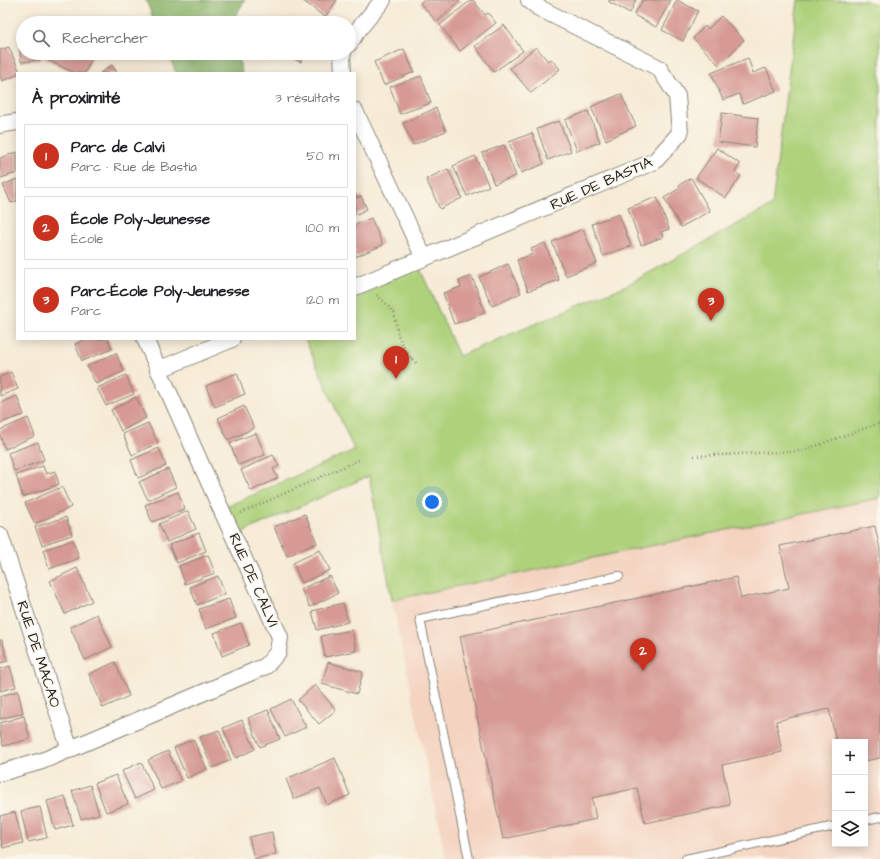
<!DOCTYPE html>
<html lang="fr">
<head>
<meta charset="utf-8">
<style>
  :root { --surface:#fff; --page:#f2f2f2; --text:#202124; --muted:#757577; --line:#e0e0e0; --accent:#c8321e }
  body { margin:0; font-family:"Architects Daughter",sans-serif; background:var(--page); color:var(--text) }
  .controls { position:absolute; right:12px; bottom:12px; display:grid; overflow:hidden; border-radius:0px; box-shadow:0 2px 10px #0003 }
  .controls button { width:36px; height:36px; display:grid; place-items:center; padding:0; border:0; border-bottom:1px solid var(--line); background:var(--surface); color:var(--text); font:20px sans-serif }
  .you { position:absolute; left:432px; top:502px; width:14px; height:14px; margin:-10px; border:3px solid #fff; border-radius:50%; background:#1a73e8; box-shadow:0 0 0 6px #1a73e833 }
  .badge { display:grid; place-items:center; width:26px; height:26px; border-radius:50%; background:var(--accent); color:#fff; font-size:13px; font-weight:700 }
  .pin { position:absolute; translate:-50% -33px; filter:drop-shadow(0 1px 2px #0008) }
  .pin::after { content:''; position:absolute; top:21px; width:14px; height:12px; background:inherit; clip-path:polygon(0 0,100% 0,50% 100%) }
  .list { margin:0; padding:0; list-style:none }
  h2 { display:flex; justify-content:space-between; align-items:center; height:52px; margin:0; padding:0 16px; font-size:17px }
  h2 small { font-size:13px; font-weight:400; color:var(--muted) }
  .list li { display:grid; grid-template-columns:26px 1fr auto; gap:12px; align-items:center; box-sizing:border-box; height:64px; margin:0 8px 8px; padding:0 8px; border:1px solid var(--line); border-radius:0px }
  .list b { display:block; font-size:15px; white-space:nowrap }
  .list p { margin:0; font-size:13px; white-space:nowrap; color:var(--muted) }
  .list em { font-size:13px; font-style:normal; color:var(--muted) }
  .icon { flex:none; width:22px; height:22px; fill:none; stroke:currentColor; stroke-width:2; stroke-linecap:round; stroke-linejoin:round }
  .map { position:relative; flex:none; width:880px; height:859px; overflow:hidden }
  .search { position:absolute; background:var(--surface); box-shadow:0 2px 10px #0003; left:16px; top:16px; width:340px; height:44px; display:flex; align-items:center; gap:10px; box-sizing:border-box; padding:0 14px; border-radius:22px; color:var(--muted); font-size:15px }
  .panel { position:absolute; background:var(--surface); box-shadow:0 2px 10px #0003; left:16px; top:72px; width:340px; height:268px; border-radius:0px }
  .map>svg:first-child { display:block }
</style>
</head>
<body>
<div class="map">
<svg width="880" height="859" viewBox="0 0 880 859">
  <rect width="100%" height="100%" fill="#fbf7ec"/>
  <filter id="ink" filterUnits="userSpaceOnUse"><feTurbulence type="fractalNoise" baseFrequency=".025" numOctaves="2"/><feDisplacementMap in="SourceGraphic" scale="8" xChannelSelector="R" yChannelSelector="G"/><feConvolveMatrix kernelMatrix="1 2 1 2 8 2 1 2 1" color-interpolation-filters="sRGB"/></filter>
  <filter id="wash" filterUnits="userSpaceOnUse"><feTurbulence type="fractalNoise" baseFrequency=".012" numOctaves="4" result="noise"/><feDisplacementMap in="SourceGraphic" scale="16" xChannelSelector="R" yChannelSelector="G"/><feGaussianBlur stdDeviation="0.9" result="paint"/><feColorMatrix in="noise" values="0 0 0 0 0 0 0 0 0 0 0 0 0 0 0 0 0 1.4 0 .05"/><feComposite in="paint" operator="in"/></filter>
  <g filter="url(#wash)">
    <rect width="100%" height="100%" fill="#f6ebd6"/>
    <path fill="#f4d3c0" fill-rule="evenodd" d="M880,498V859H446L392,600ZM835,742H865V844H835Z"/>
    <polygon fill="#aed27b" stroke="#65774c" points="798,0 865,0 880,7 880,498 392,600 369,476 234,536 221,509 354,450 305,339 355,339 355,287 417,262 459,356 625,286 772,205"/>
    <g fill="#8ab46b" stroke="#536844">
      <polygon points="146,0 245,0 231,23 155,23"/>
      <polygon points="168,53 237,53 242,73 176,73"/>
    </g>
    <g id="blocks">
      <g fill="#d69993">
        <polygon points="302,0 337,0 325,17"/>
        <polygon points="423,0 461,0 437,22 420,3"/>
        <polygon points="471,0 473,0 485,15 488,13 496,23 460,51 440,25"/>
        <polygon points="609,0 636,0 630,13 609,2"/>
        <polygon points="643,0 671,0 656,27 634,15"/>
        <polygon points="677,0 698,11 683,41 662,30"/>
        <polygon points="721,16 744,40 719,65 693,38 705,26 708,29"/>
        <polygon points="504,25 523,51 494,72 475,46"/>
        <polygon points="23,32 23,53 40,53 41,60 21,62 18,33"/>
        <polygon points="9,47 20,73 17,73 17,75 2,81 0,76 0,50"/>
        <polygon points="536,47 548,61 551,59 560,69 531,93 510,68"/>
        <polygon points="404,49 414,72 384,85 374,62"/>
        <polygon points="46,53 94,53 85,73 75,73 43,58"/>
        <polygon points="278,53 304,53 301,62"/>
        <polygon points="748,58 753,73 766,68 776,91 743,104 739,94 723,100 711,73"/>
        <polygon points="112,65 117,73 100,73"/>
        <polygon points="421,76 431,103 400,114 390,87"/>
        <polygon points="621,94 636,126 606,140 591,107"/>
        <polygon points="436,108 446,131 413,145 403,123"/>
        <polygon points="588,111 600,142 577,151 565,120"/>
        <polygon points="722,113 758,118 755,147 718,142"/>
        <polygon points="559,121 571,151 548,160 537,129"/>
        <polygon points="532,133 544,164 521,173 509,142"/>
        <polygon points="504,145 516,176 494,184 482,153"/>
        <polygon points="717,148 740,164 735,172 741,176 726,198 696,178"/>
        <polygon points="17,152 17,173 1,178 0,174 0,158"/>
        <polygon points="475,156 489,186 467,196 453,166"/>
        <polygon points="448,169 462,198 440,209 426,179"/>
        <polygon points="691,178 710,211 681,227 664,198 680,188 679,185"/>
        <polygon points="17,179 17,201 11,203 3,185"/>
        <polygon points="355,193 357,198 361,196 367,209 355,215"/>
        <polygon points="657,197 669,229 661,232 663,237 641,245 628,208"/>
        <polygon points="619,214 631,246 603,256 592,224"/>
        <polygon points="371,218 383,245 355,257 355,225"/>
        <polygon points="583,229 597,263 566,276 552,242"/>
        <polygon points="545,243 559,280 528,291 517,260 533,254 531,249"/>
        <polygon points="508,264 521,293 492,306 479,277"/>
        <polygon points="472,276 485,313 454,324 443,293 461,287 459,281"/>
        <polygon points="86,339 108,339 112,349 82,361 75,344"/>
        <polygon points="116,353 124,371 96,384 87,366"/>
        <polygon points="11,372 18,389 0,396 0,377"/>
        <polygon points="237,373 245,394 215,407 206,386"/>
        <polygon points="126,375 134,394 106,406 97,388"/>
        <polygon points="17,396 24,415 0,423 0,403"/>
        <polygon points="136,397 146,418 121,431 111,410"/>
        <polygon points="244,406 254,428 228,440 218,418"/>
        <polygon points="28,418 35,436 5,449 0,436 0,430"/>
        <polygon points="148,423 158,443 132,455 123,434"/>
        <polygon points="256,433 265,455 238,465 230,443"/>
        <polygon points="38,442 44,460 14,471 8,453"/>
        <polygon points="159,448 166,466 138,478 131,460"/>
        <polygon points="273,455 279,466 273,469 278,478 251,491 241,470"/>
        <polygon points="43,466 46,474 55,471 59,484 23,497 16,475"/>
        <polygon points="168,469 176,487 148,500 139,482"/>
        <polygon points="62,487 71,507 35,524 25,503"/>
        <polygon points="178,492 185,509 152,522 145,505"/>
        <polygon points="188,511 196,529 167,542 159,524"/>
        <polygon points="305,514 317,543 287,556 274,527"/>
        <polygon points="66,517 72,535 42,545 35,527"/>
        <polygon points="875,526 880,549 880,758 865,761 865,742 836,742 829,709 776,721 782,752 722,765 730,805 645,823 637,788 592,798 596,819 503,839 460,636 736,577 741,598 789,588 780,546"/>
        <polygon points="199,533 206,551 177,563 169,545"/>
        <polygon points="73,540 79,558 49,569 43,550"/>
        <polygon points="320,550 330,570 302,583 293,563"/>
        <polygon points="208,555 215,573 185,584 179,566"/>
        <polygon points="77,568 92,601 65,614 50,581"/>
        <polygon points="218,576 225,594 197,605 190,587"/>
        <polygon points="330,576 338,593 310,607 301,589"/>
        <polygon points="229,599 236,618 206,629 199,609"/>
        <polygon points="343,603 348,622 317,630 312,611"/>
        <polygon points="97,614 112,647 85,660 70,627"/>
        <polygon points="241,623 249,645 222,656 214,633"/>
        <polygon points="352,630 356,651 325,657 321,636"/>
        <polygon points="0,640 2,640 8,661 0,663"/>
        <polygon points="115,662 129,696 103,708 89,674"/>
        <polygon points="328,662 363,672 357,694 322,684"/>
        <polygon points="10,666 16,687 0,691 0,669"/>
        <polygon points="315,685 336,710 319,724 298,700"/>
        <polygon points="18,691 23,713 0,719 0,696"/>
        <polygon points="291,699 306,727 285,737 271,709"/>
        <polygon points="268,710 280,739 260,747 248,718"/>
        <polygon points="24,716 30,739 3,746 0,733 0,723"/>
        <polygon points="242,720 255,749 236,758 223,728"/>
        <polygon points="219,730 231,760 212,768 200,737"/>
        <polygon points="193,739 207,769 187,778 174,748"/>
        <polygon points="168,751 181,781 161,789 148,760"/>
        <polygon points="335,758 350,795 327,805 320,788 294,799 286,779"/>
        <polygon points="141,762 154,790 135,799 122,771"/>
        <polygon points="116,775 128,804 106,812 95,783"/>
        <polygon points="90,785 99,814 81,819 72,791"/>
        <polygon points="65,796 73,825 55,830 47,801"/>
        <polygon points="40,807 47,838 28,842 21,811"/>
        <polygon points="15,812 23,843 3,848 0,835 0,816"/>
        <polygon points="272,832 276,854 254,859 249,837"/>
      </g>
    </g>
  </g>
  <g filter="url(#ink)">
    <use href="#blocks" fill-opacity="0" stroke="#898479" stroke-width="1"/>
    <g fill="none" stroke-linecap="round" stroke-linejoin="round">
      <g stroke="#898479" stroke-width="10">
        <g id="lane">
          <polyline points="865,820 880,817"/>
          <polyline points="469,859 420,619 619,576"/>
          <polyline points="686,859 835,826"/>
        </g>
      </g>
      <g stroke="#898479" stroke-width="18">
        <g id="street">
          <polyline points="349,44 357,31 383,0"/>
          <polyline points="343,73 342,55 343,53"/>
          <polyline points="355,111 424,258"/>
          <polyline points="0,125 4,124 17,122"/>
          <polyline points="355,287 655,161 680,133 677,96 659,68 539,8 529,0"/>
          <polyline points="158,370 232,339"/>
          <polyline points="0,535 70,750"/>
          <polyline points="0,773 42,761 266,666 278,652 280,637 221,509 145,339"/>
        </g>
      </g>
      <g stroke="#898479" stroke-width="2.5" stroke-dasharray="1 3" stroke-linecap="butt">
        <polyline points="377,295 394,312 398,335 406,352 418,365"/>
        <polyline points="694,456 801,451 880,423"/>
        <polyline points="241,513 361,459"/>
      </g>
      <use href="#lane" stroke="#fff" stroke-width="8"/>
      <use href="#street" stroke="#fff" stroke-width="16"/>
    </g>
  </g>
  <g text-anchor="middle" stroke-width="3.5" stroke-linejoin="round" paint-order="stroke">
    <g font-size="15" fill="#1c1c1c" stroke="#fbf7ec">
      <text transform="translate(601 183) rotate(-24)" y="5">RUE DE BASTIA</text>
      <text transform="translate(254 580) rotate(66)" y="5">RUE DE CALVI</text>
      <text transform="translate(39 654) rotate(72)" y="5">RUE DE MACAO</text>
    </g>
  </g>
</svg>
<div class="controls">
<button>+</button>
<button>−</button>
<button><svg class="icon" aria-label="layers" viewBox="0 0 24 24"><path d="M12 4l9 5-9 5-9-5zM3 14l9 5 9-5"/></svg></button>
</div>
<div class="you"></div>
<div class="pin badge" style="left:396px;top:379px">1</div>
<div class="pin badge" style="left:643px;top:671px">2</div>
<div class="pin badge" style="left:711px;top:321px">3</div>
<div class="search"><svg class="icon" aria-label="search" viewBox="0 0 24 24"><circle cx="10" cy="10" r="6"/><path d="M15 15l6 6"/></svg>Rechercher</div>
<section class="panel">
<h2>À proximité<small>3 résultats</small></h2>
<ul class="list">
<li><span class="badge">1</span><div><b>Parc de Calvi</b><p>Parc · Rue de Bastia</p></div><em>50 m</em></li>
<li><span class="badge">2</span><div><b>École Poly-Jeunesse</b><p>École</p></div><em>100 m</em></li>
<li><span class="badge">3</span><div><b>Parc-École Poly-Jeunesse</b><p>Parc</p></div><em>120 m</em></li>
</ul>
</section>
</div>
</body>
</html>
